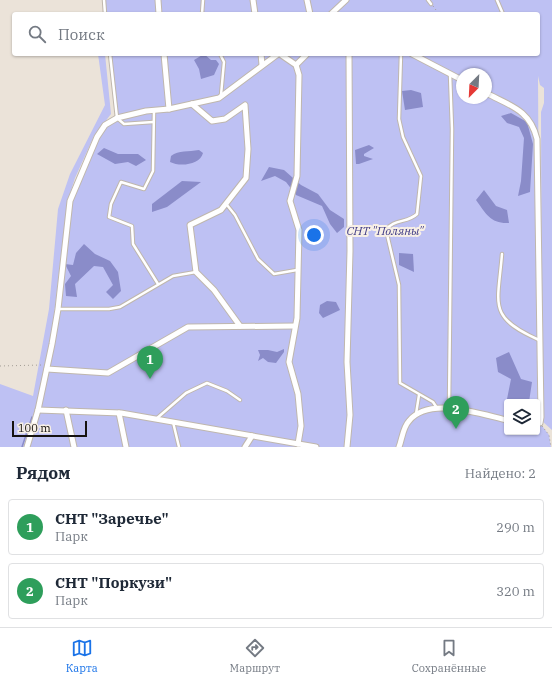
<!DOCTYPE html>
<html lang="ru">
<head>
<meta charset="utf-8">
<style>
  :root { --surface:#fff; --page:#f2f2f3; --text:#1f2937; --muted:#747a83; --line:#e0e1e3; --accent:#1a73e8 }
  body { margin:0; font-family:"IBM Plex Serif",serif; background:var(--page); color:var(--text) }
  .controls { position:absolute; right:12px; bottom:12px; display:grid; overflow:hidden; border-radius:4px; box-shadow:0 1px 3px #0004 }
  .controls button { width:36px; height:36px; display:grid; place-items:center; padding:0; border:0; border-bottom:1px solid var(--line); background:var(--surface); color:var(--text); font:20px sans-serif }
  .compass { position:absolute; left:456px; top:68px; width:36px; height:36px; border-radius:50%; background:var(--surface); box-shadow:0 1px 3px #0004; rotate:204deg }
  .scale { position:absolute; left:12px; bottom:10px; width:75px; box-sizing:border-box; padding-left:4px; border:2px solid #161310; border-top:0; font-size:11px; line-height:14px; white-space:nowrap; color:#161310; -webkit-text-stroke:3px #f8f0e6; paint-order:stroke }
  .you { position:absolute; left:314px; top:235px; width:14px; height:14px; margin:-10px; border:3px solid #fff; border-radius:50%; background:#1a73e8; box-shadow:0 0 0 6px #1a73e833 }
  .badge { display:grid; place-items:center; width:26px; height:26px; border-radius:50%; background:var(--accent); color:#fff; font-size:13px; font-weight:700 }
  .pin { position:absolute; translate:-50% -33px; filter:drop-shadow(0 1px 2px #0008) }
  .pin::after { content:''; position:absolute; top:21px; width:14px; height:12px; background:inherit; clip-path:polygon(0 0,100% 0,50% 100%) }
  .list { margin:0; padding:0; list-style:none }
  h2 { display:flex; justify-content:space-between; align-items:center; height:52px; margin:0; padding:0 16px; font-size:17px }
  h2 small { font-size:13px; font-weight:400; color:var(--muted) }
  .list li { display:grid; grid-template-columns:26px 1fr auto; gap:12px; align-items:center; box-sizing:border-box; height:56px; margin:0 8px 8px; padding:0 8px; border:1px solid var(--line); border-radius:4px }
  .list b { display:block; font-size:15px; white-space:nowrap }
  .list p { margin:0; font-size:13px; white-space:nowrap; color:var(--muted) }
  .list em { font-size:13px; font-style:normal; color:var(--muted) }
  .icon { flex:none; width:22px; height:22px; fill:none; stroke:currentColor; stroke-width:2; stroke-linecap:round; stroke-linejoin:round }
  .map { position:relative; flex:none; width:552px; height:447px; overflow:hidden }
  .search { position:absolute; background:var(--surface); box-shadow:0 1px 3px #0004; left:12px; right:12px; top:12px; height:44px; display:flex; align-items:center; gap:10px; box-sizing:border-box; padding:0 14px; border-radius:4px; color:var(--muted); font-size:15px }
  .sheet { height:180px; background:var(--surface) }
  nav { display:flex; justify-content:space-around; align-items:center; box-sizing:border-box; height:56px; border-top:1px solid var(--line); background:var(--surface); font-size:11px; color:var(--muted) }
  nav a { display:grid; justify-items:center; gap:2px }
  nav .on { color:var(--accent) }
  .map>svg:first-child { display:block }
</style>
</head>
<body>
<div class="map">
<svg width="552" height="447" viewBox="0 0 552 447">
  <rect width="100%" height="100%" fill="#ebe3d9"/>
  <g fill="#bec1f3" fill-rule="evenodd">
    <path d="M104,0H552V430L542,421L541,112L544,103V88L540,85L538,76L540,423L549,435L551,447H27L52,344L70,201L105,125L117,118L110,54H538V14H105ZM462,74H486V98H462ZM507,402H537V432H507Z"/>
    <polygon points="98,54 105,54 111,114 94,136 75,178 67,203 53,324 35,414 25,447 0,447 0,384 33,396 49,309 58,209 70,174 105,105"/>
  </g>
  <g fill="#8a8cc9">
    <polygon points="204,54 211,60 216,60 219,64 214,75 201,79 199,69 194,60"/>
    <polygon points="411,90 421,93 423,107 405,110 402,91"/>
    <polygon points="511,113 527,122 533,144 530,192 518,196 521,181 524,138 519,127 507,123 501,116"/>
    <polygon points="369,145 374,148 364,154 364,156 373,159 359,164 356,164 355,150"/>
    <polygon points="104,148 118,154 138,154 146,160 136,166 128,162 115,164 97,154"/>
    <path d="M199,150L203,153C200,165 180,167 170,162L171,156C179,150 188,152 199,150Z"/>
    <polygon points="269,167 284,170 301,185 318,194 330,210 344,219 344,227 337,233 330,224 322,206 296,195 286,182 275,176 261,181"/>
    <polygon points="182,181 201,182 167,207 152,212 152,204"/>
    <path d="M484,190L496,206L507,210L509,223C491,224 486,214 476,200Z"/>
    <polygon points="84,244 95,254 110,261 118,272 121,291 113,299 106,292 113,285 103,267 94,266 75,284 77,297 66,296 65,284 71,276 65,264 73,265 76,253"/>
    <polygon points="399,253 413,254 414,272 399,265"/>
    <polygon points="327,301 336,302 340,310 323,318 319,313 320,305"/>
    <polygon points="284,349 284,352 276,363 268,362 263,358 258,361 260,355 258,350 268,350 277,352"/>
    <polygon points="509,352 521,379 532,382 529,402 512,402 507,399 511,379 498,372 496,358"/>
  </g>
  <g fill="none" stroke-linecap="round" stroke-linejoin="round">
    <polyline stroke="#8a8cc9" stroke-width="1.5" points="22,447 32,417"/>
    <g stroke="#bfb7ad" stroke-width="4.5">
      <g id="lane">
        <polyline points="104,0 105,14"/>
        <polyline points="428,0 431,4"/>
        <polyline points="497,0 503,14"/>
        <polyline points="202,14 203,0"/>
        <polyline points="110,54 117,118 124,124 153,122"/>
        <polyline points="220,54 224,62 221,95"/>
        <path d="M401,54L399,119L403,137L421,176L417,214C408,223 393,219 386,230L399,285L400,383L433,402L437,408"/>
        <polyline points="154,111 153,171 144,189 121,182 111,204 109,217 132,226 133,244 158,284"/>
        <polyline points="227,205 235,215 258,259 274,274 297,270"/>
        <path d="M502,254C498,305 487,317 539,340"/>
        <polyline points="59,309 109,309 120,307 173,276 196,272"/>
        <polyline points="449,408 452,129 450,74"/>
        <polyline points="416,414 419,395"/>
        <polyline points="156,419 186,393 207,383 227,391 240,400"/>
        <polyline points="173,422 179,447"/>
      </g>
    </g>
    <g stroke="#bfb7ad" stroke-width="7">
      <g id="street">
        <polyline points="158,0 159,14"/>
        <polyline points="253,0 255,14"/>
        <polyline points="307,0 310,14"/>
        <polyline points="331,14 346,0"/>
        <polyline points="164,54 169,109"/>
        <polyline points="261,54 262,65"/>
        <polyline points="280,54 296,65 299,75 297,176 290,201 299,230 297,318 289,362 298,394 301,426 298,444"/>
        <polyline points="412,54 462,80"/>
        <polyline points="296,65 307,54"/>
        <path d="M486,93C511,106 530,110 537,139L541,417L540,423L537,422"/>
        <polyline points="192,104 212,121 225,119 245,105 248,149 246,178 221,210 190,225 196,272 214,290 240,326"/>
        <polyline points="47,369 108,373 188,327 295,326"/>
        <polyline points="38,410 121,413 316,447"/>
        <polyline points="66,410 74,447"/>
        <polyline points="119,413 126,447"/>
        <polyline points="27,447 38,410 52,344 58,309 70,201 97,137 105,125 117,118 146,111 169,109 219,98 278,54"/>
        <polyline points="245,447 252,436"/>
        <polyline points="347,447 350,415 347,362 350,251 349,54"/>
        <path d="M399,447C402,439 403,427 409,421C429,396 480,414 507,420"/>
      </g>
    </g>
    <g stroke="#a39d95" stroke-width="1" stroke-dasharray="1 3" stroke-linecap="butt">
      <polyline points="433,6 439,14"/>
      <polyline points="0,366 42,365"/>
      <polyline points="542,426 549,435 551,447"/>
    </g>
    <use href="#lane" stroke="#fff" stroke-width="2.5"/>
    <use href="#street" stroke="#fff" stroke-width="5"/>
  </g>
  <g text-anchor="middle" stroke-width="4" stroke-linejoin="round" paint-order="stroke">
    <g font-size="12" font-style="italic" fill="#413d87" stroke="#f8f0e6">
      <text x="385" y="235">СНТ "Поляны"</text>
    </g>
  </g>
</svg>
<div class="controls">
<button><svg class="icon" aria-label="layers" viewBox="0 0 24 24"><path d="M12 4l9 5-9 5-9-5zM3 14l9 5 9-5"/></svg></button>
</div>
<svg class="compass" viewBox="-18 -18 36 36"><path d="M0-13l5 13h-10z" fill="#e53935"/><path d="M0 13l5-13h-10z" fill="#747a83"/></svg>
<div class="scale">100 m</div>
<div class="you"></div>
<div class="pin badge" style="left:150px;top:379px;background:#2e9e5b">1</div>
<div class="pin badge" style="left:456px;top:429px;background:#2e9e5b">2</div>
<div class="search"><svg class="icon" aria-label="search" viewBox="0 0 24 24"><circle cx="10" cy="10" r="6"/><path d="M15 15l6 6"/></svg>Поиск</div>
</div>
<section class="sheet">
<h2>Рядом<small>Найдено: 2</small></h2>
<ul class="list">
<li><span class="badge" style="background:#2e9e5b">1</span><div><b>СНТ &quot;Заречье&quot;</b><p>Парк</p></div><em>290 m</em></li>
<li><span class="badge" style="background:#2e9e5b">2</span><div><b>СНТ &quot;Поркузи&quot;</b><p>Парк</p></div><em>320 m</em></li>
</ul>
</section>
<nav>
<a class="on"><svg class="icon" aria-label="map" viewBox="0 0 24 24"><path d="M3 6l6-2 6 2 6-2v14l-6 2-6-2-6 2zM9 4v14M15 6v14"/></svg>Карта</a>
<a><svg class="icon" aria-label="directions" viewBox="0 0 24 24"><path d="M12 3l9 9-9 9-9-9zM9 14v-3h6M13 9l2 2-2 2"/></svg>Маршрут</a>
<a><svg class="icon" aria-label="saved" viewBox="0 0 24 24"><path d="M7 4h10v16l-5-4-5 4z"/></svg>Сохранённые</a>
</nav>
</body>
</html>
